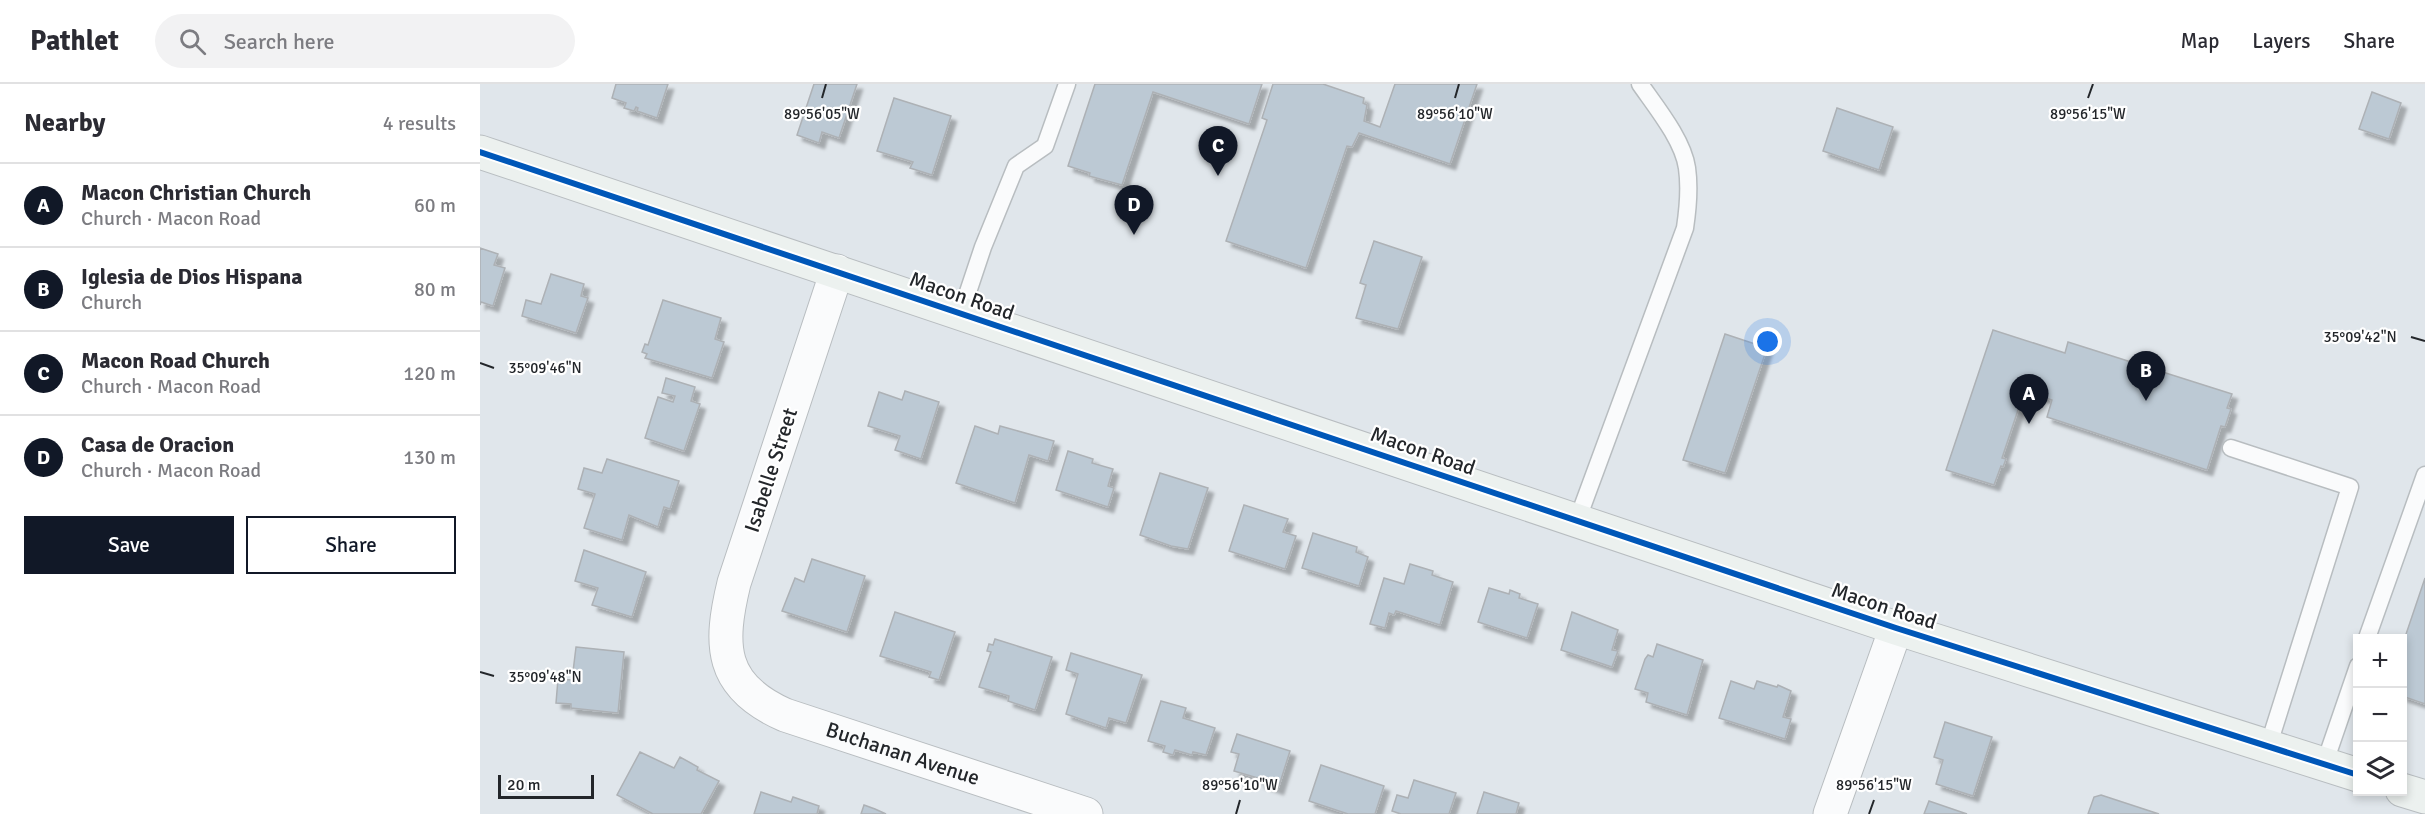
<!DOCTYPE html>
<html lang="en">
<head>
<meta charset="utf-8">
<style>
  :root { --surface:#fff; --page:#f2f2f3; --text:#2b2b33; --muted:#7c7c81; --line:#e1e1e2; --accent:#111827 }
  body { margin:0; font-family:Signika,sans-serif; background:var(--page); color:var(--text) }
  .controls { position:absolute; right:18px; bottom:18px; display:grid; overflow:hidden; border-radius:0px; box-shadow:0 3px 9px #0003 }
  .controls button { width:54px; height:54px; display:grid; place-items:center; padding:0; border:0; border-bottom:2px solid var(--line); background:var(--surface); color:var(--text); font:30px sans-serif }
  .scale { position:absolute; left:18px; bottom:15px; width:96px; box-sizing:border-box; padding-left:6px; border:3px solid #23262a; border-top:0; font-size:16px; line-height:21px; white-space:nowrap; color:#23262a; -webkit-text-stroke:4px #fff; paint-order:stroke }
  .you { position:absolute; left:1288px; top:258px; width:21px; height:21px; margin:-15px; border:4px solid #fff; border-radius:50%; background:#1a73e8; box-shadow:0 0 0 9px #1a73e833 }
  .badge { display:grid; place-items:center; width:39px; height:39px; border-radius:50%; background:var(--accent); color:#fff; font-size:20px; font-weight:700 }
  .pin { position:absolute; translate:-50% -50px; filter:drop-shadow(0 2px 3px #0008) }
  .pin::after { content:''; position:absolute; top:32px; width:21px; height:18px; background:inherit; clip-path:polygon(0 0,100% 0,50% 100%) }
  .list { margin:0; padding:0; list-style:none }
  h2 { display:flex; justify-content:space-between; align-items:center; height:78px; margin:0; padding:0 24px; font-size:26px }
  h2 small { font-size:20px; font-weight:400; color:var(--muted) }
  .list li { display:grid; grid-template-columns:39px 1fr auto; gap:18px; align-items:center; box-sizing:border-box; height:84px; padding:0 24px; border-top:2px solid var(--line) }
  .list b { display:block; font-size:22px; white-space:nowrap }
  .list p { margin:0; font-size:20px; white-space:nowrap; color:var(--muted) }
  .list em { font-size:20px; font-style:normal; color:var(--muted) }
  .actions { display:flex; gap:12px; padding:18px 24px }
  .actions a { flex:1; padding:14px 0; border:2px solid var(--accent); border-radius:0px; text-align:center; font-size:21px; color:var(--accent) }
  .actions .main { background:var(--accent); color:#fff }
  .icon { flex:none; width:33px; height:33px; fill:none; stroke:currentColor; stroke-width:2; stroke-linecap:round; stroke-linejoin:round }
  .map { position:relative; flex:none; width:1945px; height:730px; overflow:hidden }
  header { display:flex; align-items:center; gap:36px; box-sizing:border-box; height:84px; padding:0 30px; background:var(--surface); border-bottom:2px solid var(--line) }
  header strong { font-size:28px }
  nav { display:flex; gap:33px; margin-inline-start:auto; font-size:21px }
  .search { width:420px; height:54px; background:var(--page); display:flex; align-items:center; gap:15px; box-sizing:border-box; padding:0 21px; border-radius:33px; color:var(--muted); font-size:22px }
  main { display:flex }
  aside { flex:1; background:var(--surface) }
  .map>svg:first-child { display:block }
</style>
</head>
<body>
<header>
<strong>Pathlet</strong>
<div class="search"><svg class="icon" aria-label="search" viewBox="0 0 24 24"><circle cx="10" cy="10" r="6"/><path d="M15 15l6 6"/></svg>Search here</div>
<nav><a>Map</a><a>Layers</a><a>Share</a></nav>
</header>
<main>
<aside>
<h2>Nearby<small>4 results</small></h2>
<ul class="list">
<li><span class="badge">A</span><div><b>Macon Christian Church</b><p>Church · Macon Road</p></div><em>60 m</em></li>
<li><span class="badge">B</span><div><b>Iglesia de Dios Hispana</b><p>Church</p></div><em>80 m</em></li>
<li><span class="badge">C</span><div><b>Macon Road Church</b><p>Church · Macon Road</p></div><em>120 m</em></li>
<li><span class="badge">D</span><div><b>Casa de Oracion</b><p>Church · Macon Road</p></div><em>130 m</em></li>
</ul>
<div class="actions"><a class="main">Save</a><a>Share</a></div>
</aside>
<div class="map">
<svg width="1945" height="730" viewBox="0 0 1945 730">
  <defs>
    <filter id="shadow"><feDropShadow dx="5.5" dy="5.5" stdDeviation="1.5" flood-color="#0004"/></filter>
  </defs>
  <rect width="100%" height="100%" fill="#e0e6eb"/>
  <g fill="#bcc9d4" stroke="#adb1b5" stroke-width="1.5" filter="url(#shadow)">
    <polygon points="136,0 188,0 177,34 157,27 158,24 156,23 154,27 144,24 146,19 132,14"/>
    <polygon points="334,0 377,0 359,54 342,48 339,59 317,51"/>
    <polygon points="615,0 782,0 769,40 673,8 642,101 609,92 610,89 588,82"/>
    <polygon points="793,0 843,0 884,14 883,19 887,21 884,37 900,43 915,0 997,0 970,80 879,49 872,63 867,62 826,184 746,157 787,36 782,34"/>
    <polygon points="1892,8 1921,19 1909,55 1879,45"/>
    <polygon points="414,14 471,32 452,91 430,84 433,78 397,67"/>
    <polygon points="1357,24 1413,43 1399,86 1343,67"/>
    <polygon points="894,157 942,173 918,245 876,234 886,201 880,199"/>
    <polygon points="0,164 18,170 14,181 25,184 13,222 1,218 0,221"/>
    <polygon points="71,190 104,200 101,212 108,214 96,249 42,232 46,216 61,220"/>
    <polygon points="183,216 241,234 235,255 244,258 232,294 165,274 167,270 162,268 165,260 168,261"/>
    <polygon points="1513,246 1585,269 1588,258 1752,310 1747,324 1751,325 1745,343 1741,342 1727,386 1567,333 1572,316 1550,309 1545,325 1539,323 1522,374 1526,375 1523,383 1521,382 1514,401 1466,386"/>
    <polygon points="1245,250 1287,264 1245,389 1203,376"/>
    <polygon points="186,294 215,303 211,317 220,320 204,367 165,354 178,313 193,318 195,312 182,309"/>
    <polygon points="425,307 459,318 441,375 415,366 420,352 388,342 399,308 422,316"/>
    <polygon points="495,342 518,350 520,342 574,357 568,377 549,371 535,419 476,399"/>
    <polygon points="588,367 613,375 612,379 633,385 628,402 634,404 628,423 576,406"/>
    <polygon points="127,375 199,397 190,425 184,423 178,443 149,431 142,456 104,444 115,410 98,405 104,384 122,389"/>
    <polygon points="680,389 728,404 708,465 691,462 660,451"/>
    <polygon points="764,421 808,435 803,448 816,452 805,485 749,467"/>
    <polygon points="833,449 877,463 876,468 888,473 879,502 822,484"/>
    <polygon points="104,466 166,488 152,533 112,521 118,504 95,497"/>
    <polygon points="332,475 385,492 367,548 302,527 315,494 324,498"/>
    <polygon points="930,480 953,487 952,491 973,498 960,541 916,527 914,531 909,529 905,544 890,540 904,494 924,500"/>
    <polygon points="1945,494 1945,620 1922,612 1922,562"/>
    <polygon points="1009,504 1029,510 1030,506 1040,510 1039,514 1058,520 1047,554 998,538"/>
    <polygon points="415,528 475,548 459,596 449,593 451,588 400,572"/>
    <polygon points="1092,528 1138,546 1132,566 1138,567 1132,583 1081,566"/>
    <polygon points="515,555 572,573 555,626 528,617 529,612 499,603 511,568 507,567 509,560 513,561"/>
    <polygon points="1177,560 1223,576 1207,631 1166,618 1168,609 1155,605 1165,575 1168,571 1173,573"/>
    <polygon points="96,563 144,568 138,629 91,624 91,620 76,619 78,595 92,596"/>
    <polygon points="591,569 662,591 646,639 629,634 626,644 586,630 598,590 586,586"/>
    <polygon points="1251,597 1274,605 1277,597 1297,603 1298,601 1311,607 1303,633 1311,635 1305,655 1239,634"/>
    <polygon points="681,617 706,624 703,634 735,644 726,671 713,668 712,671 695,666 693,671 683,668 685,662 668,657"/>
    <polygon points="1465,638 1512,653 1493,712 1456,700 1463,676 1454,673"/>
    <polygon points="757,650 810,667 798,705 779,698 781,695 754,687 759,670 751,668"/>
    <polygon points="160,668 194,684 200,673 218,683 217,686 239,697 221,730 173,730 137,711"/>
    <polygon points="841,681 904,702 895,730 868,730 829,717"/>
    <polygon points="934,696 976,709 969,730 921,730 912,727 917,711 928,714"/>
    <polygon points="281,708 311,718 313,713 339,722 337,730 274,730"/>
    <polygon points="1004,708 1039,719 1036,730 997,730"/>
    <polygon points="1621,711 1624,712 1679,730 1608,730 1614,713"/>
    <polygon points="1449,717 1487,730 1444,730"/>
    <polygon points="384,721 395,725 406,730 381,730"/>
  </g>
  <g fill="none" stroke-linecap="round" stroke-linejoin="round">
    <g stroke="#b8bdc0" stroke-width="19">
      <g id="service">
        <polyline points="481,229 503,163 536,82 565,62 587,0"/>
        <polyline points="1751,364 1870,403 1788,663"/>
        <path d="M1097,437L1205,144C1208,124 1210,105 1207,84C1203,56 1176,23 1160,0"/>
        <polyline points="1887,554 1945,391"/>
        <polyline points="1844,681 1878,582"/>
      </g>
    </g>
    <g stroke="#b8bdc0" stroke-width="35">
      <g id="minor">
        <path id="s1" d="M357,187L254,499C239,561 239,602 305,631L606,730"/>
        <polyline points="1350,730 1416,544"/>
      </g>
    </g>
    <g stroke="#b8bdc0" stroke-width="35">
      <g id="secondary">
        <polyline points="0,68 1416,544 1878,691"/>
        <polyline points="1922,706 1945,713"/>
      </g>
    </g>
    <use href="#service" stroke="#fafbfc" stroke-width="16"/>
    <use href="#minor" stroke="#fafbfc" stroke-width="33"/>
    <use href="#secondary" stroke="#ecf1ef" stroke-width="33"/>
    <g stroke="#fff" stroke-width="10">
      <polyline id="cycleway" points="0,68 1416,544 1878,691"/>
    </g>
    <use href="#cycleway" stroke="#0057b8" stroke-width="6"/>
  </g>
  <path fill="none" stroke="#23262a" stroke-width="2" d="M342,14L346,0M975,14L979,0M1608,14L1613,0M1931,253L1945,257M0,279L14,284M0,588L14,592M756,730L760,716M1389,730L1394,716"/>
  <g text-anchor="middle" stroke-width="4.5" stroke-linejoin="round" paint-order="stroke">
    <g font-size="21" fill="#23262a" stroke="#fff">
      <text transform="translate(482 212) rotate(19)" y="7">Macon Road</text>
      <text transform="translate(943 367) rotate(19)" y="7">Macon Road</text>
      <text transform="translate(291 386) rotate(-72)" y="7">Isabelle Street</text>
      <text transform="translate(1404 522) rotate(18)" y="7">Macon Road</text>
      <text dy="7" stroke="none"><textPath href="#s1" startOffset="612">Buchanan Avenue</textPath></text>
    </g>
  </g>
  <g font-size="15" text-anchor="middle" fill="#23262a" stroke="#fff" stroke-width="4.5" stroke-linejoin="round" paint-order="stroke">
    <text x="342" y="35">89°56'05"W</text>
    <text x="975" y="35">89°56'10"W</text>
    <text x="1608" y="35">89°56'15"W</text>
    <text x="1880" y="258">35°09'42"N</text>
    <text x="65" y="289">35°09'46"N</text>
    <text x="65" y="598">35°09'48"N</text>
    <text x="760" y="706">89°56'10"W</text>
    <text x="1394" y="706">89°56'15"W</text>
  </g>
</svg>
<div class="controls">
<button>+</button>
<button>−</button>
<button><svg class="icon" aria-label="layers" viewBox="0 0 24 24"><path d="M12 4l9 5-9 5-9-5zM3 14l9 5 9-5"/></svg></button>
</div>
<div class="scale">20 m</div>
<div class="you"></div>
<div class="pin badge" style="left:1549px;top:340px">A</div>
<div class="pin badge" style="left:1666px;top:317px">B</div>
<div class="pin badge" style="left:738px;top:92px">C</div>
<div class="pin badge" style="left:654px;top:151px">D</div>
</div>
</main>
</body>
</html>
